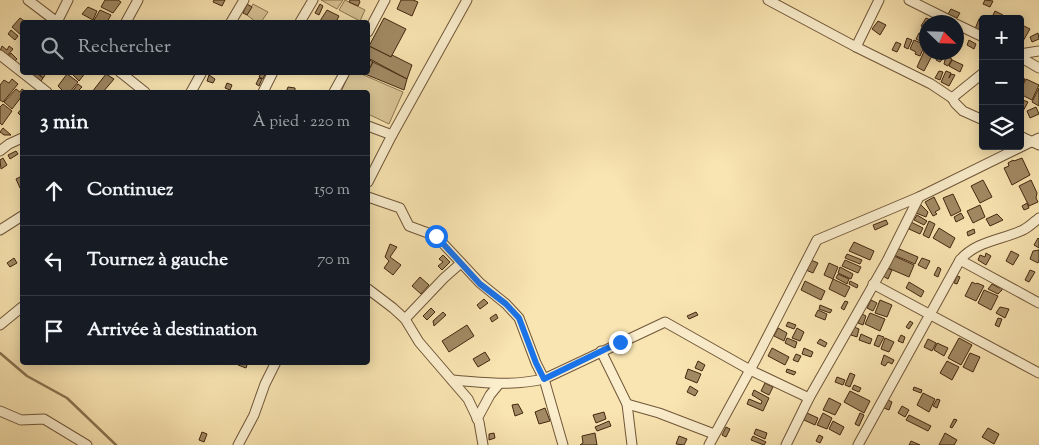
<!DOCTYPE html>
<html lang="fr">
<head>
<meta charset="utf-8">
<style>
  :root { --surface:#171b24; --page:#20242c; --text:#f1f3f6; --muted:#9ea1a6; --line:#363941 }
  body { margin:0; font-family:"Sorts Mill Goudy",serif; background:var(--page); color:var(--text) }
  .controls { position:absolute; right:15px; top:15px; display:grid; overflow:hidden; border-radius:5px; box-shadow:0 2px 12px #0003 }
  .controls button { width:45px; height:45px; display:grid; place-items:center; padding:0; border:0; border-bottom:1px solid var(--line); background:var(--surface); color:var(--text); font:25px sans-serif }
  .compass { position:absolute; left:919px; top:15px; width:45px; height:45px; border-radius:50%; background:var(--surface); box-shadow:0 2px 12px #0003; rotate:113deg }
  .stop { position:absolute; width:15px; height:15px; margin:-11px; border:4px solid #1a73e8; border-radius:50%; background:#fff }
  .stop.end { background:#1a73e8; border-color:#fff; box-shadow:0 1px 5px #0008 }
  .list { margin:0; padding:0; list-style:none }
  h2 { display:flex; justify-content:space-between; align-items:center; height:65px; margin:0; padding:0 20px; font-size:21px }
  h2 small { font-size:16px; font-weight:400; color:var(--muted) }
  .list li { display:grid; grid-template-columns:32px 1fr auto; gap:15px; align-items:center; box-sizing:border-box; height:70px; padding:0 20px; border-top:1px solid var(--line) }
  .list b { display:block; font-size:19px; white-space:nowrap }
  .list em { font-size:16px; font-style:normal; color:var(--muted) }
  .icon { flex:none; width:28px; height:28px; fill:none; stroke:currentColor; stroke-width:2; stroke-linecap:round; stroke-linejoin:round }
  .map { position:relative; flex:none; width:1039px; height:445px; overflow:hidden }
  .search { position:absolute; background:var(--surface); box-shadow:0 2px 12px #0003; left:20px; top:20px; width:350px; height:55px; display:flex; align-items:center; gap:12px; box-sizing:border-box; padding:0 18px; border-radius:5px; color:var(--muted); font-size:19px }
  .panel { position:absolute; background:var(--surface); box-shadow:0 2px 12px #0003; left:20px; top:90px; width:350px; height:275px; border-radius:5px }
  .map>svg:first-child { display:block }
</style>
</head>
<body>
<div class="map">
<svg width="1039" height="445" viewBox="0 0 1039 445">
  <rect width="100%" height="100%" fill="#f9e5b2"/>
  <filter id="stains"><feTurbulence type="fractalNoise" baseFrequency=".004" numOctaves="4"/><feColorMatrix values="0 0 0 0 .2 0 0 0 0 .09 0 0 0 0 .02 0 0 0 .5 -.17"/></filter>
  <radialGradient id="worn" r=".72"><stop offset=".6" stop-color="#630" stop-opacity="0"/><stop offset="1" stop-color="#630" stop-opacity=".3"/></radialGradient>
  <g fill="#dac596" stroke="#8e7652">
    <polygon points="321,0 343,0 337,9"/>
    <polygon points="345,0 365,10 360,21 339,10"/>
    <polygon points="253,4 268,12 261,22 256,22 247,15"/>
    <polygon points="350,72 359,73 403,92 389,124 368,114 368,92 341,92"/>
  </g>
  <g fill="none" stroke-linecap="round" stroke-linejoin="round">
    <polyline stroke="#8b7250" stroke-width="2.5" points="0,353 27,376 67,398 116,445"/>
  </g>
  <g fill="#a28a64" stroke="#43270f">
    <polygon points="105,0 118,0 121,2 113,13 101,7"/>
    <polygon points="214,0 225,0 222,6 213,2"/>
    <polygon points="350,0 359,0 360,2 358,6 349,2"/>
    <polygon points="401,0 413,0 418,2 412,16 397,9"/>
    <polygon points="985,0 993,1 990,7 983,4"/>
    <polygon points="247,4 252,7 247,15 243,13"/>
    <polygon points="320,4 323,6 319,15 315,13"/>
    <polygon points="88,7 97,11 93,20 82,14"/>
    <polygon points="951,9 960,13 957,18 948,14"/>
    <polygon points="100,10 111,15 107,22 93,22"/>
    <polygon points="327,10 339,16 336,22 320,21"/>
    <polygon points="995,11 1003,15 1002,19 991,19"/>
    <polygon points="20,18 26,22 22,22 22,36 12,27"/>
    <polygon points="384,18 406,29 391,57 369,46"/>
    <polygon points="926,18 933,21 933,22 926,22 926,29 921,26"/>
    <polygon points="979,19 983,21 983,32 975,29"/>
    <polygon points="878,21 886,25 880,35 872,29"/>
    <polygon points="1020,24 1030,29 1023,41 1023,45 1020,45"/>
    <polygon points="11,30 18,36 15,40 8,34"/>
    <polygon points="919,33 926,36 926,44 916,39"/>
    <polygon points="1038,33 1039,39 1032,42 1030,37"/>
    <polygon points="907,38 912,40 908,49 904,47"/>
    <polygon points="914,40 925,45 920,56 915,54 916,52 910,49"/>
    <polygon points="969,40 976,44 974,49 967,45"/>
    <polygon points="896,42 901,44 897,52 892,50"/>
    <polygon points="2,46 7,50 9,46 13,49 7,56 0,51"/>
    <polygon points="369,46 391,57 392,55 412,65 407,79 368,58"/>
    <polygon points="926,47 926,52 934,52 924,71 917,67"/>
    <polygon points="939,52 946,55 940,62 936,60"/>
    <polygon points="11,53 17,59 14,62 8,57"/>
    <polygon points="946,56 952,59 948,66 944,64"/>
    <polygon points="368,59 373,62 370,68 368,67"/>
    <polygon points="952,60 963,65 960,72 949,66"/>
    <polygon points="373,62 407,79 404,90 360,72 368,72 368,67 370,68"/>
    <polygon points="939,71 943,72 940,80 935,78"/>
    <polygon points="946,71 951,73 949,78 951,74 955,75 949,86 941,82"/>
    <polygon points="35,72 43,78 41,81 33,75"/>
    <polygon points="37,72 47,72 43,78"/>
    <polygon points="70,72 86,72 79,81"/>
    <polygon points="256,72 266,72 263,79 259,77 260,75"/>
    <polygon points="67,74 78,82 70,92 64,92 58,86"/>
    <polygon points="106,74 114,79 103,92 92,92"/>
    <polygon points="209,75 215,79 213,83 207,81"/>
    <polygon points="1020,77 1025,79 1020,89"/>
    <polygon points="259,78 262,79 259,86 256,84"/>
    <polygon points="12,79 18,84 3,102 0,100 0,85 4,80 9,83"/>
    <polygon points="1026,79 1039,85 1032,100 1020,94 1020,91"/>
    <polygon points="227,83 232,85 230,90 225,88"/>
    <polygon points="78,84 82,87 77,92 72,92"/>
    <polygon points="288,87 295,88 295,92 286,92"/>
    <polygon points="1039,88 1039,106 1032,102"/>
    <polygon points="16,89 20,92 22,89 26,92 22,92 22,96 12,109 4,102"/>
    <polygon points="1020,99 1028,102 1022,113 1020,112"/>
    <polygon points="3,104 12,111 2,125 0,123 0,107"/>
    <polygon points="1036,107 1039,114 1030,118 1027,111"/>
    <polygon points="22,108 22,117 18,113"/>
    <polygon points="3,128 11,135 4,135 0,132"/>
    <polygon points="16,151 18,154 10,159 8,155"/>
    <polygon points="3,158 7,165 1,169 0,160"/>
    <polygon points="1022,158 1030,175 1012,185 1004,168 1009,166 1008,163 1013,160 1014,161"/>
    <polygon points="22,176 22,187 20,188 16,179"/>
    <polygon points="983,180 992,197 980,203 971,186"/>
    <polygon points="1031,180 1037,193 1036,198 1038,202 1029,206 1019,186"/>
    <polygon points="953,194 961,211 951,216 943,198"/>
    <polygon points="934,197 940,209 935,212 937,214 933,216 925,202"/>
    <polygon points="1027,203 1029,208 1024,210 1022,206"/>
    <polygon points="920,204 928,212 926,217 916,213"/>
    <polygon points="980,205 985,217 973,223 967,211"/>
    <polygon points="961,213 964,218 956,222 954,217"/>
    <polygon points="997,214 1003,220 990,226 986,219"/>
    <polygon points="917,215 927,221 924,225 914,220"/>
    <polygon points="886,220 888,224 875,230 873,225"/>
    <polygon points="929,221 935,224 929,238 923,235"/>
    <polygon points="911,222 923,228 920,234 909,229"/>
    <polygon points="939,228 955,238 950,248 933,238"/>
    <polygon points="974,229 975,233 968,236 967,232"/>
    <polygon points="1038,238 1039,239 1039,248 1034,245"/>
    <polygon points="854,242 874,251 870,260 849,251"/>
    <polygon points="390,244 397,247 390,257 401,265 393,275 384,268 389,261 385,257"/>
    <polygon points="897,248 918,257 915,264 894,255"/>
    <polygon points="1039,250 1039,261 1038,263 1030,259 1033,251"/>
    <polygon points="1011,251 1019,255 1013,265 1006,261"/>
    <polygon points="986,253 991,256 986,265 978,260 980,255 985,257"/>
    <polygon points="847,254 862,260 860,264 845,258"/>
    <polygon points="443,255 450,262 442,270 438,266 443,262 439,259"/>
    <polygon points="894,256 914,265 909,277 888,268"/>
    <polygon points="14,258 17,263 10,267 7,263"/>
    <polygon points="922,258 930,261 926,269 918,265"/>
    <polygon points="811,260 818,263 813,273 806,270"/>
    <polygon points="845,260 861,267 858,273 842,266"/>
    <polygon points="829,263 838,267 833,279 824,275"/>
    <polygon points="840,267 853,274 851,279 838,273"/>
    <polygon points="938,267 941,269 938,277 934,275"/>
    <polygon points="887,268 892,270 888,279 883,276"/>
    <polygon points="1030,270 1035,272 1029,282 1025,280"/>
    <polygon points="838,274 849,279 847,284 836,278"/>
    <polygon points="957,276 960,277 957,284 954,283"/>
    <polygon points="420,277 429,285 421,294 412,286"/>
    <polygon points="833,279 850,287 845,297 829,289"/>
    <polygon points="805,281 825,291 821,300 801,290"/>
    <polygon points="850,281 858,285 857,288 849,284"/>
    <polygon points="909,282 924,291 921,297 906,288"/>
    <polygon points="972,282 976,284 977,283 984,286 976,301 965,296"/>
    <polygon points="992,284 999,288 1002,287 1002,290 998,294 988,289"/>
    <polygon points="984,290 998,296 991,310 978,303"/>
    <polygon points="484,299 488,303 480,309 477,305"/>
    <polygon points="871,300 877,303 873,311 867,308"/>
    <polygon points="880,300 892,305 887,317 875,313"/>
    <polygon points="845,301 848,302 844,310 841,308"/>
    <polygon points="820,305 832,310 830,313 819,309"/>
    <polygon points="1000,307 1009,309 1005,318 996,313"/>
    <polygon points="431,308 435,312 427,320 423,316"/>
    <polygon points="818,310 827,314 825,320 815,316"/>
    <polygon points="443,312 446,315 434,326 433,321"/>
    <polygon points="696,312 698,315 689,319 687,316"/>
    <polygon points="870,313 885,319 880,331 865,324"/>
    <polygon points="496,314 498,318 492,322 490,318"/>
    <polygon points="862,314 866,316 863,325 858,323"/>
    <polygon points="998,318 1002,319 999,327 995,325"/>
    <polygon points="910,321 913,323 909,329 906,327"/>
    <polygon points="788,322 796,325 794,329 786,326"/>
    <polygon points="467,325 474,336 449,352 442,341"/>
    <polygon points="854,327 859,329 857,337 851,335"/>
    <polygon points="778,328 787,333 784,341 774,336"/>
    <polygon points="797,328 804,332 800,341 792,338"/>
    <polygon points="861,334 872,339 870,344 859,340"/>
    <polygon points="878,335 884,337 879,347 874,345"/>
    <polygon points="901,335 905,337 903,343 898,341"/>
    <polygon points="787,338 797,342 795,348 785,343"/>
    <polygon points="885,338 894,342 889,352 881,349"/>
    <polygon points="959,338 972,345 961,365 948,358"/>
    <polygon points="820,339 827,343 825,347 817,343"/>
    <polygon points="928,339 936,343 932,351 924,347"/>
    <polygon points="937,343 948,348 944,356 934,350"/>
    <polygon points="772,348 789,357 785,365 768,356"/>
    <polygon points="804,348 813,352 811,357 802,354"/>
    <polygon points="485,352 490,360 478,367 473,359"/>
    <polygon points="970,353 980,357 973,372 963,367"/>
    <polygon points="796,354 801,356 798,362 793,360"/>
    <polygon points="884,355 894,360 892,364 888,362 885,366 881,364"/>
    <polygon points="698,361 705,365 702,371 695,368"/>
    <polygon points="947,361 959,367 952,380 940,373"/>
    <polygon points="240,362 248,362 246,368 238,365"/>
    <polygon points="688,369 701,374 697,383 685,378"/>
    <polygon points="787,369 796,372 794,375 786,372"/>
    <polygon points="850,373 855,375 850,387 845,385"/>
    <polygon points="837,377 845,380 843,385 835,382"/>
    <polygon points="765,383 773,387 769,395 761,391"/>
    <polygon points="854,385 861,388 859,392 852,389"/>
    <polygon points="690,386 698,391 695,396 687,392"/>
    <polygon points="914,387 922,390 921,393 913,390"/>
    <polygon points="754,390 769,398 763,411 747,404 749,399 761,404 762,401 752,395"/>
    <polygon points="850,391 870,401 864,413 844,402"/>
    <polygon points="923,393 935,399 929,412 917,405"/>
    <polygon points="829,398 841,404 835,415 823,410"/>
    <polygon points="937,399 940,400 937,408 933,406"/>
    <polygon points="888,400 892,402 889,410 884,408"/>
    <polygon points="518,404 523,413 515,416 512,405"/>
    <polygon points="902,406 909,410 905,417 898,413"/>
    <polygon points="545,408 550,421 539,424 535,412"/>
    <polygon points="604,412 606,419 596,423 593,415"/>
    <polygon points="807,413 818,418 815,425 804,420"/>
    <polygon points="823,413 832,418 827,429 817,425"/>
    <polygon points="860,413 864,415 859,426 855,424"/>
    <polygon points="909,415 931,426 928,431 906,420"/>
    <polygon points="954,419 957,420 952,428 950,427"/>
    <polygon points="609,421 611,426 597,431 595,427"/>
    <polygon points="833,421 844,427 840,435 829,429"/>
    <polygon points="726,427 730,429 726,437 722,435"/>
    <polygon points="988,428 999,434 994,444 982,437"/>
    <polygon points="756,429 767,433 765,439 754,434"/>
    <polygon points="202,432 207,434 204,442 199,440"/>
    <polygon points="494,433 495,438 489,440 489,434"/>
    <polygon points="595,433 597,445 580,445 583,443 582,436"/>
    <polygon points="945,433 957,440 954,445 939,445"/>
    <polygon points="819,435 823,437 820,443 816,441"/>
    <polygon points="679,436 687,439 684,445 676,444"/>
    <polygon points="753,436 766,442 764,445 751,440"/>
    <polygon points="911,441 920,445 909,445"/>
  </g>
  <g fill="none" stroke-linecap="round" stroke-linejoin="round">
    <g stroke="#705638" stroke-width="11">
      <g id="street">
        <polyline points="28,0 57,22"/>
        <polyline points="768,0 856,47 931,84 952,98 955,103 963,111 983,120"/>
        <polyline points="909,0 953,22"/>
        <polyline points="57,22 68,0"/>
        <polyline points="126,22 138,0"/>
        <polyline points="231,22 244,0"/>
        <polyline points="300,22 313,0"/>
        <polyline points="956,24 983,37"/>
        <polyline points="368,32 385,0"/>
        <polyline points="856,47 879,0"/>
        <polyline points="1020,54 1039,51"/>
        <polyline points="0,55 47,92"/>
        <polyline points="1020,57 1039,68"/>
        <polyline points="120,72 145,92"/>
        <polyline points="191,92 202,72"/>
        <polyline points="263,92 273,72"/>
        <polyline points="334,92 345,72"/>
        <polyline points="952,98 983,73"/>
        <polyline points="368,126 392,135"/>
        <polyline points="1020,136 1039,145"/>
        <polyline points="0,151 9,144 22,138"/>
        <polyline points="368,182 392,135 467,0"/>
        <polyline points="368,197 400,208 409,226 436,236 480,283 506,304 519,318 536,363 544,379 563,445"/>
        <polyline points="0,230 22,216"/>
        <polyline points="960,260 1039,303"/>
        <polyline points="873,284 1039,373"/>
        <polyline points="368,289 393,308 405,319 419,342 468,399 479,422 483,445"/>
        <polyline points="405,319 444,278 461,263"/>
        <polyline points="0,325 22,307"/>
        <polyline points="601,351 627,404 632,445"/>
        <path d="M452,380C483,383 513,386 544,379L665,322L750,370L809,398"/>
        <polyline points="627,404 659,413 714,434"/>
        <polyline points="0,411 21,420 44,419 87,445"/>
        <polyline points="477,419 490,395 499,384"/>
        <polyline points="238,445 254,415 265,384 276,362"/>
        <polyline points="709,445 756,359 817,240 919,197 1039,138"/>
        <polyline points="786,445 809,398 887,261 919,197"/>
        <path d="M858,445L960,260C976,241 1002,240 1023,230C1029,227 1034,222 1039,218"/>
      </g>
    </g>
    <use href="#street" stroke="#fbeecd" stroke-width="9"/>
  </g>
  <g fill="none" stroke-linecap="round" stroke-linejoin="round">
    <polyline stroke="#1a73e8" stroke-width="6" points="436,236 480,284 506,304 519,318 536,363 544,379 620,342"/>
  </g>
  <rect width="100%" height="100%" filter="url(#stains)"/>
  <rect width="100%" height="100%" fill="url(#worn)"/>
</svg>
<div class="controls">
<button>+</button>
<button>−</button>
<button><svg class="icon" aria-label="layers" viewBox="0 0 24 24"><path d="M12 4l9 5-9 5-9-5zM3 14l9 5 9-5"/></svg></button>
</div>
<svg class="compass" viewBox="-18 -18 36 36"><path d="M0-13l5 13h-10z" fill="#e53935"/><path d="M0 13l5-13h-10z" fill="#9ea1a6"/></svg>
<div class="stop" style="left:436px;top:236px"></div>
<div class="stop end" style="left:620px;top:342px"></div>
<div class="search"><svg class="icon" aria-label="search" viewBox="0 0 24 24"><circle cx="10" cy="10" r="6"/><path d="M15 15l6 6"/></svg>Rechercher</div>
<section class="panel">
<h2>3 min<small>À pied · 220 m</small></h2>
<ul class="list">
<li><svg class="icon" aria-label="ahead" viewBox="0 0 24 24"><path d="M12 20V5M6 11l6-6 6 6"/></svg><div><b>Continuez</b></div><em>150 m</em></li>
<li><svg class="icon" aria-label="left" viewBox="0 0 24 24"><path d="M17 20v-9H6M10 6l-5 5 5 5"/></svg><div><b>Tournez à gauche</b></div><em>70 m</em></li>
<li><svg class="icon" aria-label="arrive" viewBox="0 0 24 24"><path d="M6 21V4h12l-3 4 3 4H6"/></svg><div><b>Arrivée à destination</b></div></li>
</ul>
</section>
</div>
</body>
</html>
